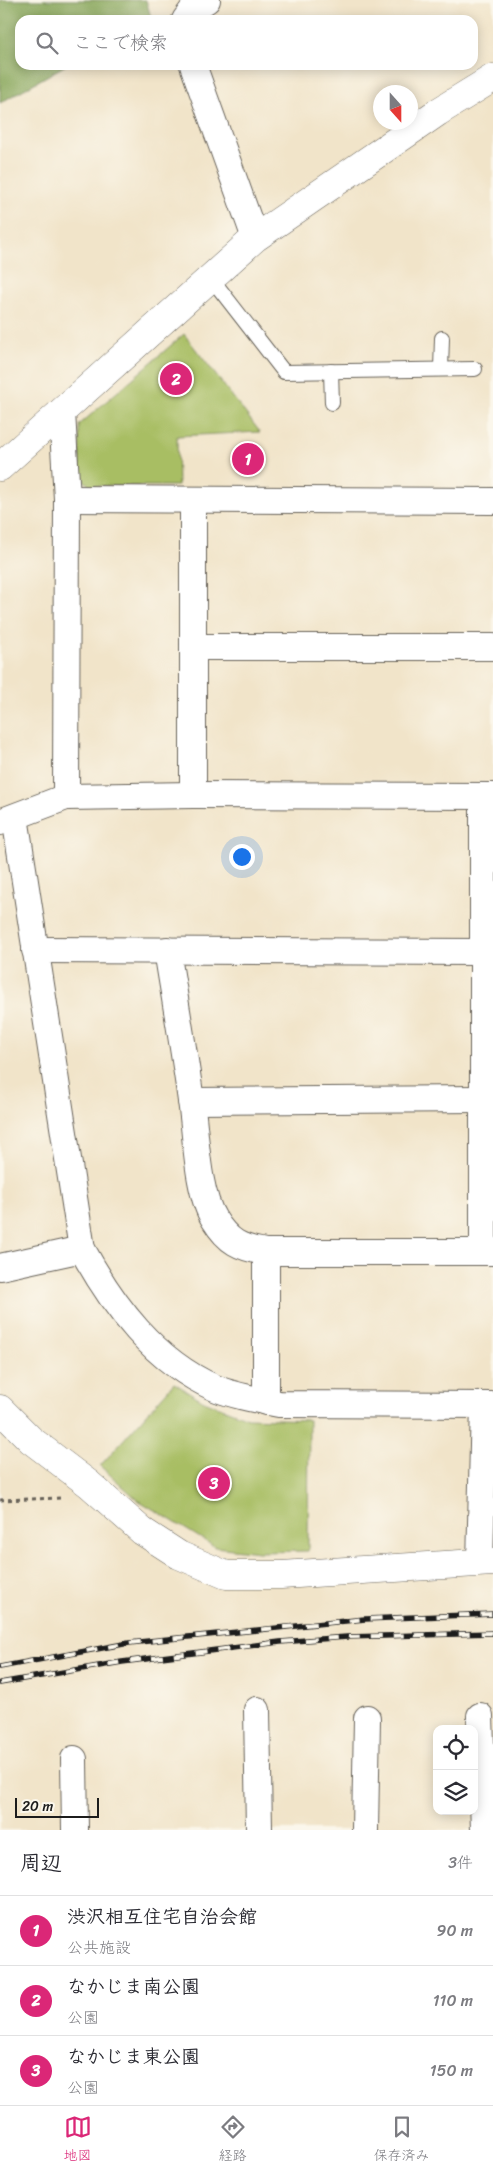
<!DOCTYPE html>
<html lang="ja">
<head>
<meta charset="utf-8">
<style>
  :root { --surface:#fff; --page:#f7f7f7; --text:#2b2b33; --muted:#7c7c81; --line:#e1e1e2; --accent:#db2777 }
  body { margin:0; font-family:Sriracha,"Klee One",sans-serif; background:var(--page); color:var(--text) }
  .controls { position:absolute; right:15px; bottom:15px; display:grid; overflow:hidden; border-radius:10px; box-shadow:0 2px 12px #0003 }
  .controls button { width:45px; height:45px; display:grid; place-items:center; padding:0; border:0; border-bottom:1px solid var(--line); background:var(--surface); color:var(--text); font:25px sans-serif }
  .compass { position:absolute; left:373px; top:85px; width:45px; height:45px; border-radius:50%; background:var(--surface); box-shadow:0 2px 12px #0003; rotate:159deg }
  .scale { position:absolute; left:15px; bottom:12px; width:84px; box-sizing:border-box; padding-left:5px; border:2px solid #1c1c1c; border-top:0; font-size:14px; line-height:18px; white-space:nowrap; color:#1c1c1c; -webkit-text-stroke:4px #fbf7ec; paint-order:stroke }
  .you { position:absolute; left:241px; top:856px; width:18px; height:18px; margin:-12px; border:4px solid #fff; border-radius:50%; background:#1a73e8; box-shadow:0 0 0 8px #1a73e833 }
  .badge { display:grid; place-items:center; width:32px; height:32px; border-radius:50%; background:var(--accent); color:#fff; font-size:16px; font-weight:700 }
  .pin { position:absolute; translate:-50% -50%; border:2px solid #fff; box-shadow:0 1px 5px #0006 }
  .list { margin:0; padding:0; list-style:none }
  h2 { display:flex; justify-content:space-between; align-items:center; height:65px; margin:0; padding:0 20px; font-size:21px }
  h2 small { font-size:16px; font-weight:400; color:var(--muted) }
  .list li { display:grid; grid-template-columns:32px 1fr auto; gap:15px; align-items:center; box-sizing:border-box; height:70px; padding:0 20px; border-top:1px solid var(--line) }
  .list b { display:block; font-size:19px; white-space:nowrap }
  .list p { margin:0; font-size:16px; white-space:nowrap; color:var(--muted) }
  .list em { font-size:16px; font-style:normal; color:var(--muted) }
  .icon { flex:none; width:28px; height:28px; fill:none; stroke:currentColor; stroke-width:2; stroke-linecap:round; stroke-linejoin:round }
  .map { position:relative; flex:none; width:493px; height:1830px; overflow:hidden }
  .search { position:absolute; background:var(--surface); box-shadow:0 2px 12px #0003; left:15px; right:15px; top:15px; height:55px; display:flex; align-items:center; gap:12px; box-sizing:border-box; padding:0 18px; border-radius:15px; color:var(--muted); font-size:19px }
  .sheet { height:275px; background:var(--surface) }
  nav { display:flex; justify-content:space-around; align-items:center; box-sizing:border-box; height:70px; border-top:1px solid var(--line); background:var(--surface); font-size:14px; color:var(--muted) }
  nav a { display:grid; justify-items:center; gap:2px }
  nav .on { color:var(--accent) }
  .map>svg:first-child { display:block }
</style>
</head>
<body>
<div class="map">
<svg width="493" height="1830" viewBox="0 0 493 1830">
  <rect width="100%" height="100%" fill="#fbf7ec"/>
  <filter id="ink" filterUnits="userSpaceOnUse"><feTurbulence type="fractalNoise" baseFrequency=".02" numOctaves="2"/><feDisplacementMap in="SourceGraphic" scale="10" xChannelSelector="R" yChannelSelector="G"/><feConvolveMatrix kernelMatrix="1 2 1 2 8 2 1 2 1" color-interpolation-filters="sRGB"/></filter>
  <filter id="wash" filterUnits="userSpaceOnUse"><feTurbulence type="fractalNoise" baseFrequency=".0096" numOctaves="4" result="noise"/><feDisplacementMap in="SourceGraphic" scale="20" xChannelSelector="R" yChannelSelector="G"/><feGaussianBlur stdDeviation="1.12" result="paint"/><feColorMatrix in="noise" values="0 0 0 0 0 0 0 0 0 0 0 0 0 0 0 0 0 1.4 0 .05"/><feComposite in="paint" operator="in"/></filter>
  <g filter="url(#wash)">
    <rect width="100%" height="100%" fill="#f1e4c9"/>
    <g fill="#a8be63" stroke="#626d40">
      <polygon points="184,334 260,432 177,436 178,486 90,486 80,477 79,425"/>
      <polygon points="174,1383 204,1401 248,1418 309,1420 308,1551 259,1552 215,1547 138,1500 100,1466"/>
    </g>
    <polygon fill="#86a559" stroke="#51603a" points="0,0 146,0 151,17 146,20 20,20 20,65 66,65 0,103"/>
  </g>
  <g filter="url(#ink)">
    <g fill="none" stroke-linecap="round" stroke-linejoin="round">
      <g stroke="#676259" stroke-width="16">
        <g id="service">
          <polyline points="211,278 284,372 475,369"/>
          <polyline points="441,369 442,338"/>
          <polyline points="331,371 332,403"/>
        </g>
      </g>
      <g stroke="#676259" stroke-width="28">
        <g id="minor">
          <polyline points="185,20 193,9 207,0"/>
          <polyline points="193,65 255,238"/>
          <polyline points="62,412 67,499 66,797"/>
          <polyline points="67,499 493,501"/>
          <polyline points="193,501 193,795"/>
          <polyline points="193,647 493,647"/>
          <path d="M15,817L82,1249C113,1306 154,1361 215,1388C234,1396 258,1400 279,1404L493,1405"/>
          <polyline points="0,822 66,797 193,795 493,796"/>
          <polyline points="35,950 483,952"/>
          <path d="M167,950C175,1000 184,1050 191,1101C196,1133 197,1192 214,1219C228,1242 240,1248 266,1252H493"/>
          <polyline points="191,1101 483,1099"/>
          <polyline points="266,1252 266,1402"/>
          <polyline points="483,1252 483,796"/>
          <polyline points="0,1267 82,1249"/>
          <polyline points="480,1563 484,1405"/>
          <polyline points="257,1710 259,1830"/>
          <polyline points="480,1716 484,1830"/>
          <polyline points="74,1759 75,1830"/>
          <polyline points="365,1830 367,1718"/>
        </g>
      </g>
      <g stroke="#676259" stroke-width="29">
        <g id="tertiary">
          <polyline points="0,467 255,238 438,112 493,78"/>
          <polyline points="0,1409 31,1440 89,1484 142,1531 179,1555 226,1575 281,1575 493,1562"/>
        </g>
      </g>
      <polyline stroke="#676259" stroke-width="3" stroke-dasharray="4 4" stroke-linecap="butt" points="0,1500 61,1498"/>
      <use href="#service" stroke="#fff" stroke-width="14"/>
      <use href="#minor" stroke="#fff" stroke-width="26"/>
      <use href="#tertiary" stroke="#fff" stroke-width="28"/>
      <g stroke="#1c1c1c" stroke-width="5.5">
        <g id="rail">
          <polyline points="0,1667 129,1643 365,1619 493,1614"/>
          <polyline points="0,1683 122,1662 280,1642 347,1637 493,1633"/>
        </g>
      </g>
      <use href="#rail" stroke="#fbf7ec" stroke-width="4" stroke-dasharray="11" stroke-linecap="butt"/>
    </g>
  </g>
</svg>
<div class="controls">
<button><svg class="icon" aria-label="locate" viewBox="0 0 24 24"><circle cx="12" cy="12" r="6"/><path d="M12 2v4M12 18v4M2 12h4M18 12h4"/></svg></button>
<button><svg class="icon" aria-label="layers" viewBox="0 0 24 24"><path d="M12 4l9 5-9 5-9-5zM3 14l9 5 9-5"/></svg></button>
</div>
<svg class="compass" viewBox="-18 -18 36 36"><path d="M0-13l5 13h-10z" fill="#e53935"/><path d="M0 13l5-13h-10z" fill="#7c7c81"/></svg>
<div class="scale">20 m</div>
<div class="you"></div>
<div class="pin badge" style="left:248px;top:459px">1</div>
<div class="pin badge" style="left:176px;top:379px">2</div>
<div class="pin badge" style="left:214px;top:1483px">3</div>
<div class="search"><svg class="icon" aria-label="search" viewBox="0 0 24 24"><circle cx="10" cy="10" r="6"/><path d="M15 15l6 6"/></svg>ここで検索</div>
</div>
<section class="sheet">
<h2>周辺<small>3件</small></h2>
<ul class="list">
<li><span class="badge">1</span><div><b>渋沢相互住宅自治会館</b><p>公共施設</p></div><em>90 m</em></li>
<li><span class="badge">2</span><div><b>なかじま南公園</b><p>公園</p></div><em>110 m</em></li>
<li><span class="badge">3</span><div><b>なかじま東公園</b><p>公園</p></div><em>150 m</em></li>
</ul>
</section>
<nav>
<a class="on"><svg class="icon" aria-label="map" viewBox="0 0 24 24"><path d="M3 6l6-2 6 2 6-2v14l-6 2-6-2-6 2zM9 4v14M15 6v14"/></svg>地図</a>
<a><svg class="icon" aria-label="directions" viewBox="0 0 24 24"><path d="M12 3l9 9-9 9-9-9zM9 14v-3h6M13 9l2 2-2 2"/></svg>経路</a>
<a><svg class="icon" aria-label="saved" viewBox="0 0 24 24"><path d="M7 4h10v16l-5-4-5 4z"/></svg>保存済み</a>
</nav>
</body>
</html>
